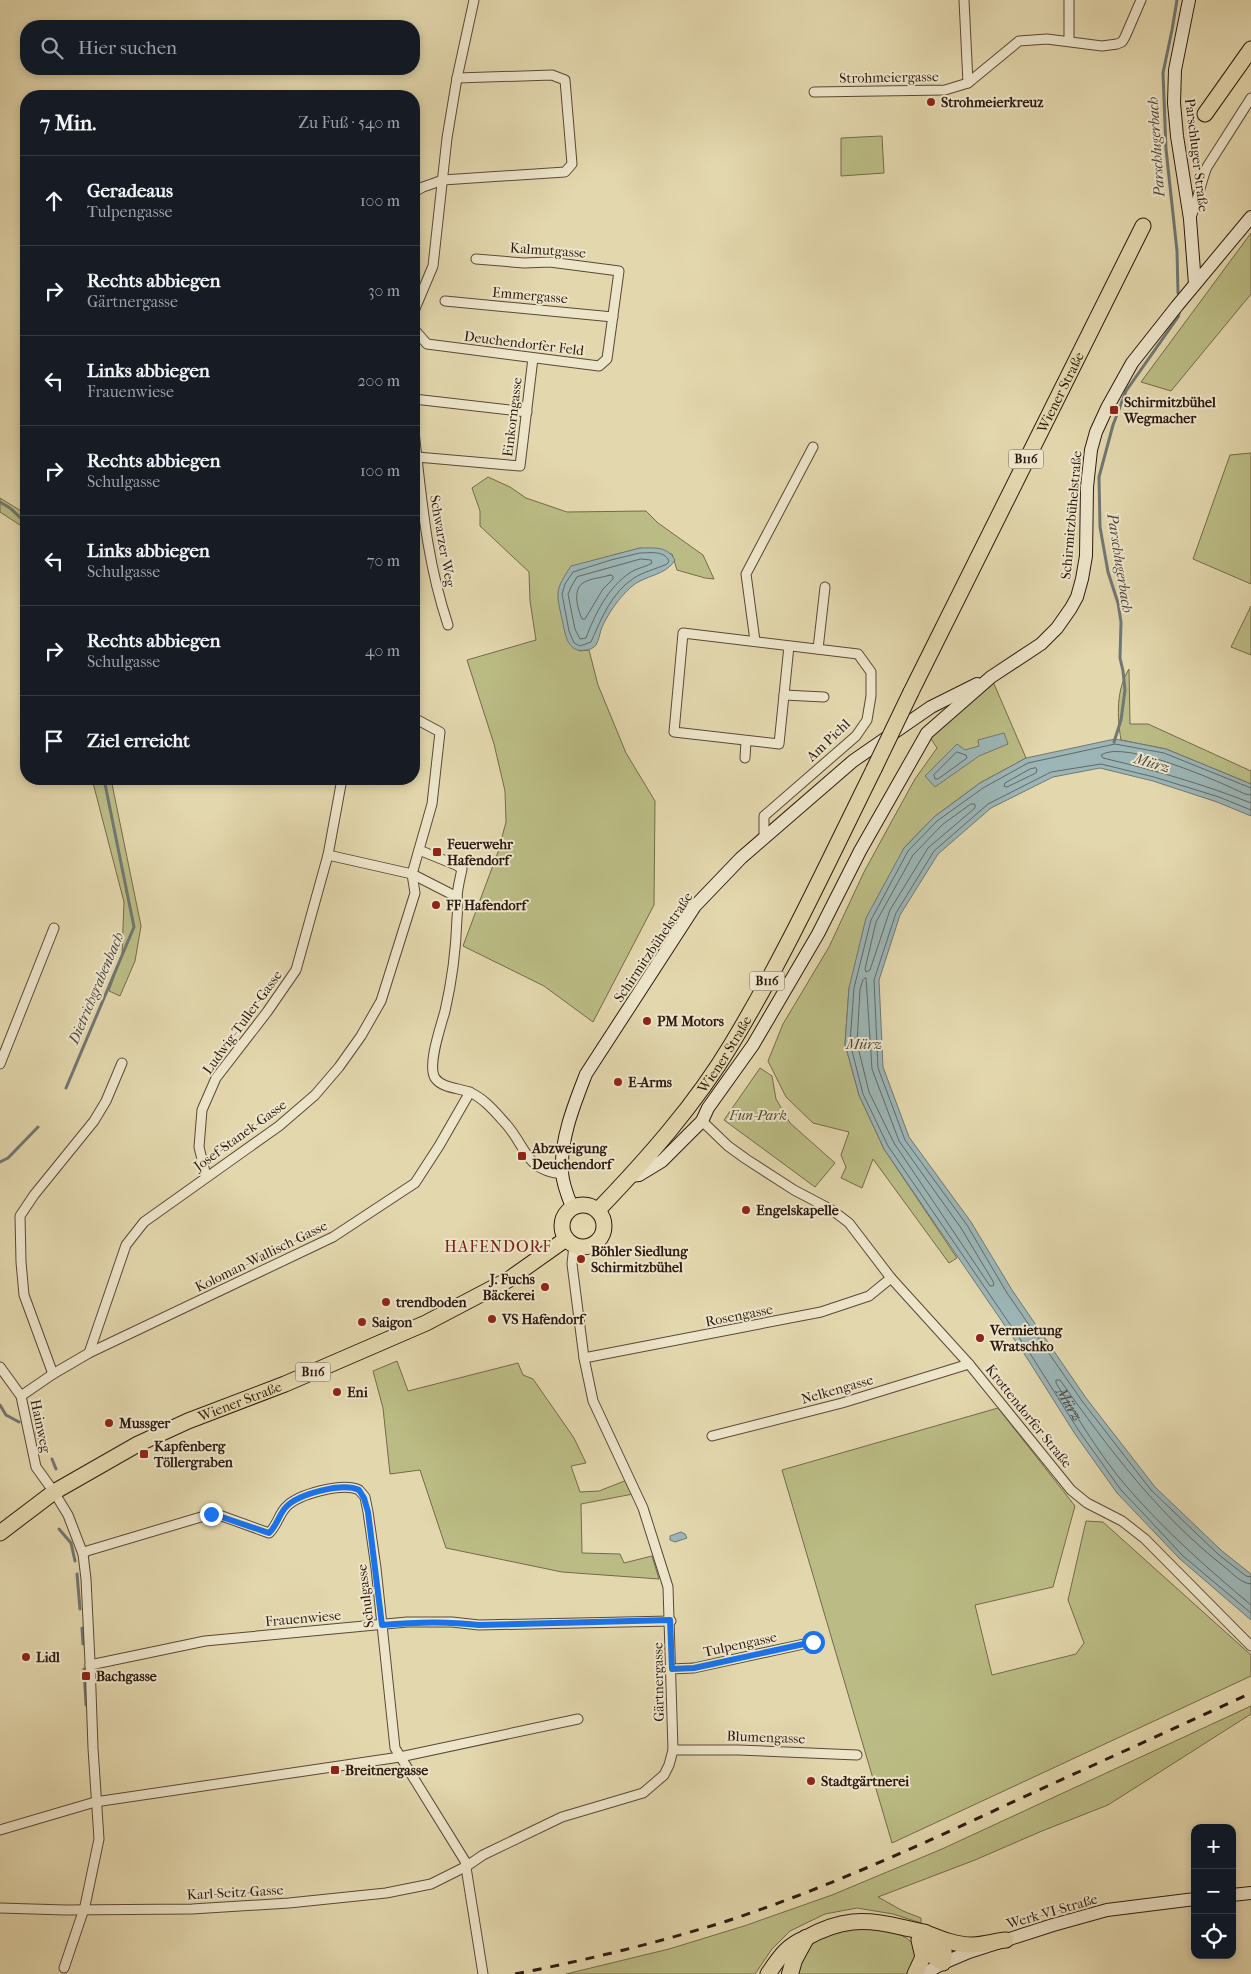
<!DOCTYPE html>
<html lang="de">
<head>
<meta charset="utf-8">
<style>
  :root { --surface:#171b24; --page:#20242c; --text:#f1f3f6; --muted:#9ea1a6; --line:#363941 }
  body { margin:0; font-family:"IM FELL French Canon",serif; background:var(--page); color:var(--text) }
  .controls { position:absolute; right:15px; bottom:15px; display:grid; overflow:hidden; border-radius:10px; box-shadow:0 2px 8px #0003 }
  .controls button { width:45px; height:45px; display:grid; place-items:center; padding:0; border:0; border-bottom:1px solid var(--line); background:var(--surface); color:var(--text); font:25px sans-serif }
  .stop { position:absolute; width:15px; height:15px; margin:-11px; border:4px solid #1a73e8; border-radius:50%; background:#fff }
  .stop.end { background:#1a73e8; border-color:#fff; box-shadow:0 1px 5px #0008 }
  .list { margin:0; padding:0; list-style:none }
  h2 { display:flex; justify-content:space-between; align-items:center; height:65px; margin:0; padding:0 20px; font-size:21px }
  h2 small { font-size:16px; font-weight:400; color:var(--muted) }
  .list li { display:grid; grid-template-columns:32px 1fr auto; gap:15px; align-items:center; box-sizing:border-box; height:90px; padding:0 20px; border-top:1px solid var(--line) }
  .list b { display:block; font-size:19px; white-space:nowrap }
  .list p { margin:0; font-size:16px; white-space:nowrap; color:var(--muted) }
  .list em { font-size:16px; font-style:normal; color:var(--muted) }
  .icon { flex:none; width:28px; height:28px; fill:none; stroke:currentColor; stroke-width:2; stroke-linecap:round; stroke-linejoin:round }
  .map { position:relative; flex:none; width:1251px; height:1974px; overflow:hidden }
  .search { position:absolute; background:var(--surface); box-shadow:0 2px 8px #0003; left:20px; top:20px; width:400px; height:55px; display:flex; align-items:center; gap:12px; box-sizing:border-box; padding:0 18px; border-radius:20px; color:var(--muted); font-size:19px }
  .panel { position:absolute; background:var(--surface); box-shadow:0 2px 8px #0003; left:20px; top:90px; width:400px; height:695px; border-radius:20px }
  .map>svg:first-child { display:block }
</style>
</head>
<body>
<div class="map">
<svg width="1251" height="1974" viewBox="0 0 1251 1974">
  <rect width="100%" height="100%" fill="#e3d7ad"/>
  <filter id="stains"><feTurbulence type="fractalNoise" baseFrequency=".004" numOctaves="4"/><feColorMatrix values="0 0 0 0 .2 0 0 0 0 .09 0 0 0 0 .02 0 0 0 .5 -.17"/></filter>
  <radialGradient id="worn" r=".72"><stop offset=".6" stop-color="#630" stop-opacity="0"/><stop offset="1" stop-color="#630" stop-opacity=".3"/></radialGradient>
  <g fill="#bbbc85" stroke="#746a4a">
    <polygon points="882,136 884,173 841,176 841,138"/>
    <polygon points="1251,233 1251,294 1171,391 1141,382"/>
    <polygon points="1251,453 1251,584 1193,559 1230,455"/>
    <polygon points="488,477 510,487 526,498 567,512 646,511 658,523 703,555 714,579 705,578 677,570 672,554 640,548 596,560 579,651 589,650 598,685 626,753 655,801 654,905 593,1022 544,986 463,946 498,852 506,822 505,791 494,744 467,660 536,640 530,601 529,572 480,526 480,511 472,488"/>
    <polygon points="0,498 26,514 26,529 0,512"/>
    <polygon points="1251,606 1251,655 1231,647"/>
    <path d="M1129,669L1130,724H1148L1251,771V784L1166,749L1121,740C1117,716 1116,690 1129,669Z"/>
    <polygon points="991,677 1026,758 980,783 934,817 904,848 849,988 845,1044 859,1095 884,1149 957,1258 949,1263 873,1159 862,1188 841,1178 846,1167 841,1155 849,1132 813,1123 786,1097 768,1061 783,1024 829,947 864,872 888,828 915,779 937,748 927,733"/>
    <polygon points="92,779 111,779 141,926 135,961 120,996 109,991 122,955 124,902"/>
    <polygon points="760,1068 772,1076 776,1099 790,1123 835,1163 815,1187 724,1120"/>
    <polygon points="397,1361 408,1391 518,1363 523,1375 533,1379 574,1438 586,1463 571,1466 580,1492 599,1491 627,1480 633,1494 581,1504 582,1553 620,1554 624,1563 652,1556 659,1579 562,1572 446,1548 420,1470 390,1474 383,1408 373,1371"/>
    <polygon points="998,1408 1075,1506 1053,1587 975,1605 992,1675 1076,1654 1084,1643 1068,1600 1086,1521 1103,1522 1251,1655 1251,1676 892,1843 782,1470"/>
    <polygon points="1251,1706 1251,1714 1108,1805 1042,1831 975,1860 878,1897 903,1911 921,1918 921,1923 893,1914 857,1908 825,1914 790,1931 772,1949 755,1974 566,1974 669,1949 744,1926 832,1895 942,1849"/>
    <path d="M873,1928C891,1931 910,1934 918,1952L908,1974H795C800,1965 804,1954 810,1946C824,1929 853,1929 873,1928Z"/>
  </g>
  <g fill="#9cb6b7" stroke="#707774">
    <path d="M640,548C655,548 667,546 675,560C666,576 644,575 631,587C619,598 609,612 602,627C600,632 599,640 596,645C594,648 589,650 586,650C567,654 565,633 562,619C556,592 555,590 571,566Z"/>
    <polygon points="1004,733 1008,744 979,756 935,787 925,776 957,744 965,750 979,746 978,740"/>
    <polygon points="1115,739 1166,749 1251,784 1251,816 1217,802 1153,781 1100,768 1053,777 991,808 938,854 900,915 879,980 883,1067 909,1137 971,1222 1012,1290 1086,1398 1155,1487 1222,1551 1251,1574 1251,1620 1180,1559 1117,1493 1075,1434 1027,1358 884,1149 859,1095 845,1044 849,988 866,918 904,848 934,817 980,783 1026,758"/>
    <polygon points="681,1532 685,1534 687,1538 675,1542 670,1540 670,1536"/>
  </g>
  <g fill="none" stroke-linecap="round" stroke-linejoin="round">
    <g stroke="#646864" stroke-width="1">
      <path d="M640,553C650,553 664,550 669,561L667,564C656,569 643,572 634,578C612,592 601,619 591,642L580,646L574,643L569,631L562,594L565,584L573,572L611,560Z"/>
      <path d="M641,559L651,560L652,563C646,567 637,568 631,572C608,587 595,614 586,638L580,639L575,629L568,594L571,587L577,577Z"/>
      <path d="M610,575L613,576V579L603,589L585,619H582C578,610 572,590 583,583C590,578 602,578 610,575Z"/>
      <polygon points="957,752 966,755 967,758 938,779 935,779 934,775"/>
      <polygon points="1036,768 1037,770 1036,773 1007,787 1004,786 1005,783 1030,769"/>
      <polyline points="1251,788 1164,753 1115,744 1028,763 983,788 937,821 908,851 871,920 854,988 850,1043 863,1094 888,1146 1031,1355 1079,1431 1121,1490 1142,1512 1183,1556 1251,1613"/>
      <path d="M1251,795L1245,794C1220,782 1124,739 1101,755L1103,758C1154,770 1203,784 1251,803"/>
      <polygon points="971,804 975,804 975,808 928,848 890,910 870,970 866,972 865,969 876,922 913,855 942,825"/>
      <polyline points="1251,810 1219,797 1154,777 1101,764 1051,772 988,804 934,851 896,913 874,980 878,1068 905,1140 967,1225 1007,1293 1082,1401 1151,1490 1219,1555 1246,1576 1251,1577"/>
      <polygon points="866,978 872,1069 899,1141 961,1228 994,1283 993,1286 990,1286 894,1143 869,1092 857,1043 860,989 863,980"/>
      <path id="s1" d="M1251,1584C1241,1583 1233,1574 1226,1568C1160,1517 1108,1448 1060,1380H1056V1383C1078,1418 1100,1456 1127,1487C1165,1531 1207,1568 1251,1605"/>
    </g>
    <g stroke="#707774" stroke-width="3">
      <polyline points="1177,0 1172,30 1163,73 1166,149 1177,251 1178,293"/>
      <polyline points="0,502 10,508 26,523"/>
      <polyline points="1114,742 1121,720 1125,690 1123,671 1120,658 1121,622 1118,603 1108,572 1100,527 1099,477 1113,425 1126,391 1178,317 1180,310"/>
      <polyline points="66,1088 134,927 104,779"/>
      <polyline points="0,1162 8,1158 38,1127"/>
      <polyline points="0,1405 6,1415 19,1422"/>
      <polyline points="36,1433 44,1447"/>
      <polyline points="52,1459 56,1469"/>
      <polyline points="59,1529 71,1543 75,1561"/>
      <polyline points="77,1574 80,1609"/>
      <polyline points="82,1628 83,1644"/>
      <polyline points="84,1669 86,1705"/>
    </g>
    <g stroke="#5a4837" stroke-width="11">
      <g id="minor">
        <polyline points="964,0 968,83"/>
        <polyline points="1069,0 1069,41"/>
        <polyline points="814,92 945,90 968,83 1019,41 1047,39 1102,46 1117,44 1122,42 1125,37 1141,0"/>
        <polyline points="414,192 423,187 443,180 565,172 572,164 565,80 552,75 457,78"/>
        <path d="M1190,219C1198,202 1200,184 1207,167L1251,98"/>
        <polyline points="445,301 613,317"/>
        <polyline points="414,311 433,266 447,138 457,78 474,0"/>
        <polyline points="414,329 427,344 599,366 607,359 619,271 550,262 524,263 476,259"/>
        <polyline points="414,399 527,412"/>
        <path d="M414,432C422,500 426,559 448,625"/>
        <polyline points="417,457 520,466 533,358"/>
        <polyline points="755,641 746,574 813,447"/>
        <polyline points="818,649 825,587"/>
        <polyline points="784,695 824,697"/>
        <polyline points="745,758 746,742"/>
        <polyline points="764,839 764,816 856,736 867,720 871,696 871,672 858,654 683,633 674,732 779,744 789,646"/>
        <path d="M419,850L456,865L462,869C460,879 457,889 457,899C457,905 458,911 457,918C456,948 452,981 445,1011C441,1026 427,1065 435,1078C442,1088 459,1088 469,1092C484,1098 495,1112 506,1124C527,1148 525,1170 562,1174"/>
        <polyline points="328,855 412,874 457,897"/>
        <polyline points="0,1064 54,928"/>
        <polyline points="702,1121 728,1146 746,1159 794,1190 832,1210 849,1223 891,1278 969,1364 1071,1490 1087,1503 1122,1521 1145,1539 1251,1646"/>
        <polyline points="206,1176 199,1147 202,1110 216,1078 267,1012 296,970 328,855 342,779"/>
        <polyline points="89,1353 126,1245 144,1222 279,1126 315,1095 339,1067 361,1036 381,1001 415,893 412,874 432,804 440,732 414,718"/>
        <polyline points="584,1358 821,1312 869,1296 891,1278"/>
        <polyline points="0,1367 21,1396 36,1467 54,1492 68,1515 83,1554 86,1579 90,1662 93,1748 99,1839 85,1906 64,1968"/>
        <polyline points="53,1374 24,1295 21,1262 20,1216 34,1195 94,1121 106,1101 122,1063"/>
        <polyline points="21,1396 53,1374 89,1353 333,1237 415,1183 439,1146 470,1092"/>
        <polyline points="712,1436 842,1403 969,1364"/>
        <path d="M83,1554L87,1551L211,1514L219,1515L269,1533C277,1526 279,1514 286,1507C298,1494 343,1482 359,1490L365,1497L368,1512L376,1568L395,1748L465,1861L483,1974"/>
        <polyline points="90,1665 205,1641 407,1622 452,1622 479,1625 671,1621"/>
        <polyline points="671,1669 694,1668 813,1642"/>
        <polyline points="673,1750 738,1750 857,1755"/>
        <polyline points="0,1830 95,1802 400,1757 578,1719"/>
        <polyline points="0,1908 65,1910 192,1909 289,1903 386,1893 431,1884 467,1866 483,1855 562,1817 643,1793 664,1775 669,1765 673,1750 668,1587 643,1508 593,1401 584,1358 572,1264 574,1245"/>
      </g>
    </g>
    <g stroke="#2d1910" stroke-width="14">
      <g id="secondary">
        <polyline points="1189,0 1175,70 1174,103 1177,136 1190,219 1195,284"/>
        <polyline points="631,1176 639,1175 662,1161 702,1121 708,1108 753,1045 818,934 860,851 927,733 991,677 1041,644 1057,628 1071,608 1077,597 1082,579 1086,556 1087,487 1091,450 1096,432 1107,408 1132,363 1177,306 1251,217"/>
        <path d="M572,1207C568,1197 563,1185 562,1173C560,1139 574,1105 586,1074L695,906L741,858L853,761L931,707L977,684"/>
        <polyline points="1232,1895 1251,1893"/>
        <polyline points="924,1974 943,1963 969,1952 1053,1925 1107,1910 1195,1899"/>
      </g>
    </g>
    <g stroke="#2d1910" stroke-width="17">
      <g id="primary">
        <polyline points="1205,114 1251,49"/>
        <path id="s2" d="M911,692L1143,226"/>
        <circle cx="583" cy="1226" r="21"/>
        <path id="s3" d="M598,1210C647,1159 695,1105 731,1045C785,956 828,862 874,769"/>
        <path id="s4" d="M0,1533L54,1492L138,1444L188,1421L285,1384L426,1323L508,1280L566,1239"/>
        <path d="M806,1938C840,1919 864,1918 901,1927C909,1929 916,1930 924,1932C939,1938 955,1945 972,1945C983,1945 995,1941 1006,1940"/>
        <path d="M921,1941L936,1959L943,1963C946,1952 944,1946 937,1938"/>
        <polyline points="915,1974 923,1957 919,1940"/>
      </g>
    </g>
    <g stroke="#2d1910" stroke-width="17">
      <path id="trunk" d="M768,1974C779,1958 787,1945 806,1938"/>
    </g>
    <g stroke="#2d1910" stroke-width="18">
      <polyline id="motorway" points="790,1974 794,1960 806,1938"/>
    </g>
    <use href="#minor" stroke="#ede5ca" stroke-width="9"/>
    <use href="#secondary" stroke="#ede5ca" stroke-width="12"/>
    <use href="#primary" stroke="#e3d7ad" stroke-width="15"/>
    <use href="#trunk" stroke="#e3d7ad" stroke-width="15"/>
    <use href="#motorway" stroke="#e3d7ad" stroke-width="16"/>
    <path stroke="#2d1910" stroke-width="3" stroke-dasharray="9 9" stroke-linecap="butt" d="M515,1974C587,1960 657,1943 727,1921C821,1890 912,1849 1002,1807C1085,1769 1168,1731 1251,1693"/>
    <g stroke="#2d1910" stroke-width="17" stroke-linecap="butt">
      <polyline id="primary-bridge" points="874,769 911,692"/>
    </g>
    <use href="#primary-bridge" stroke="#e3d7ad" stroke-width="15"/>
  </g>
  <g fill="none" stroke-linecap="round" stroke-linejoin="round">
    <path stroke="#1a73e8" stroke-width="6" d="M211,1514L219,1516L269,1533C277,1526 279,1514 286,1507C298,1494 343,1482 359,1490L364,1498L368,1512L382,1625C415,1622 446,1621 479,1625L670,1620L672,1669L694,1668L813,1642"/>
  </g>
  <g fill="#8f2418" stroke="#ede5ca" stroke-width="2">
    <circle cx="931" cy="102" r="5"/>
    <rect x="1109" y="405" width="10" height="10" rx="2.5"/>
    <rect x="432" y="847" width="10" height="10" rx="2.5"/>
    <circle cx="436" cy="905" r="5"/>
    <circle cx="647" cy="1021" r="5"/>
    <circle cx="618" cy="1082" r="5"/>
    <rect x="517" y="1151" width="10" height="10" rx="2.5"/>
    <circle cx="746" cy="1210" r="5"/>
    <circle cx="581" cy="1259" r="5"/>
    <circle cx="545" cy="1287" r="5"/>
    <circle cx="386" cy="1302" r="5"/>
    <circle cx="492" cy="1319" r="5"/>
    <circle cx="362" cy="1322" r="5"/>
    <circle cx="980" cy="1338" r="5"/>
    <circle cx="337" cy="1392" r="5"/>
    <circle cx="109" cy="1423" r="5"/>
    <rect x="139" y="1449" width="10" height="10" rx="2.5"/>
    <circle cx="26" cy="1657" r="5"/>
    <rect x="81" y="1671" width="10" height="10" rx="2.5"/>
    <rect x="330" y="1765" width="10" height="10" rx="2.5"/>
    <circle cx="811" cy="1781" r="5"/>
  </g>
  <g text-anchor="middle" stroke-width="4" stroke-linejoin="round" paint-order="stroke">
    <g fill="#ede5ca" stroke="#675648" stroke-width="1">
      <rect x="1008.5" y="449.5" width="35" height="19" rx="4"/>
      <rect x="749.5" y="971.5" width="35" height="19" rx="4"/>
      <rect x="295.5" y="1362.5" width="35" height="19" rx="4"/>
    </g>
    <g font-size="12" font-weight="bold" fill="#2d1910">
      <text x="1026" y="463">B116</text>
      <text x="767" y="985">B116</text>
      <text x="313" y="1376">B116</text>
    </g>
    <g font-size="14" fill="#2d1910" stroke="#ede5ca">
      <text transform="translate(889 77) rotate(-1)" y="5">Strohmeiergasse</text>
      <text transform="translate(1197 155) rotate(83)" y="5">Parschluger Straße</text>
      <text transform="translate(548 250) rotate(4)" y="5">Kalmutgasse</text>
      <text transform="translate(530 295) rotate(5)" y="5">Emmergasse</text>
      <text transform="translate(524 343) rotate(7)" y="5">Deuchendorfer Feld</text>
      <text dy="5" stroke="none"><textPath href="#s2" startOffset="335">Wiener Straße</textPath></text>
      <text transform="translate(512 417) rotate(-83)" y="5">Einkorngasse</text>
      <text transform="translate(1071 515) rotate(-85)" y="5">Schirmitzbühelstraße</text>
      <text transform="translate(443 541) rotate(80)" y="5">Schwarzer Weg</text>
      <text transform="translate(828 740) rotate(-44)" y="5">Am Pichl</text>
      <text transform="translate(653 947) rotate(-56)" y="5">Schirmitzbühelstraße</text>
      <text transform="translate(242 1022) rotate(-54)" y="5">Ludwig-Tuller-Gasse</text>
      <text dy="5" stroke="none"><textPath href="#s3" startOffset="201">Wiener Straße</textPath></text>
      <text transform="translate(240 1135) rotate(-36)" y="5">Josef-Stanek-Gasse</text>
      <text transform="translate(261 1256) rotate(-26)" y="5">Koloman-Wallisch-Gasse</text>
      <text transform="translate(739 1315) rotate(-11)" y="5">Rosengasse</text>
      <text transform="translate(837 1389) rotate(-16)" y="5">Nelkengasse</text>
      <text dy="5" stroke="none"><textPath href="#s4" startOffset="275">Wiener Straße</textPath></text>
      <text transform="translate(1029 1416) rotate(51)" y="5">Krottendorfer Straße</text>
      <text transform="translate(41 1426) rotate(78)" y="5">Hainweg</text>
      <text transform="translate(365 1596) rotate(-97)" y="5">Schulgasse</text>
      <text transform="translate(303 1618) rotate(-5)" y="5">Frauenwiese</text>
      <text transform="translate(740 1644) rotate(-12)" y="5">Tulpengasse</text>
      <text transform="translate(658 1682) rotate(-91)" y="5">Gärtnergasse</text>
      <text transform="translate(766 1737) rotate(2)" y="5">Blumengasse</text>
      <text transform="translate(235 1892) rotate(-3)" y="5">Karl-Seitz-Gasse</text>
      <text transform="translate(1052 1911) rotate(-16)" y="5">Werk-VI-Straße</text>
    </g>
    <g font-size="14" font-weight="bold" fill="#2d1910" stroke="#ede5ca" text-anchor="start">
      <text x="941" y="107">Strohmeierkreuz</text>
      <text x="1124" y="407">Schirmitzbühel<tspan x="1124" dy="16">Wegmacher</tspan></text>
      <text x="447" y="849">Feuerwehr<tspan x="447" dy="16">Hafendorf</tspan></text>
      <text x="446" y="910">FF Hafendorf</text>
      <text x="657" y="1026">PM Motors</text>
      <text x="628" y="1087">E-Arms</text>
      <text x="532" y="1153">Abzweigung<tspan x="532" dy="16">Deuchendorf</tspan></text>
      <text x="756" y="1215">Engelskapelle</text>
      <text x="591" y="1256">Böhler Siedlung<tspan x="591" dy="16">Schirmitzbühel</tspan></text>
      <text x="535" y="1284" text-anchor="end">J. Fuchs<tspan x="535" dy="16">Bäckerei</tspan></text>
      <text x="396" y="1307">trendboden</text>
      <text x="502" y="1324">VS Hafendorf</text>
      <text x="372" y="1327">Saigon</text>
      <text x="990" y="1335">Vermietung<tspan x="990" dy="16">Wratschko</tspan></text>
      <text x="347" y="1397">Eni</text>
      <text x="119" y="1428">Mussger</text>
      <text x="154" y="1451">Kapfenberg<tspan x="154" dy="16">Töllergraben</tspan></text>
      <text x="36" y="1662">Lidl</text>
      <text x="96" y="1681">Bachgasse</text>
      <text x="345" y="1775">Breitnergasse</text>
      <text x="821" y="1786">Stadtgärtnerei</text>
    </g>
    <g font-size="14" font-style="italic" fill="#584a33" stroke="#ede5ca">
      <text x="758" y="1120">Fun-Park</text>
    </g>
    <g font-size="15" font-style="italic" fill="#4e4842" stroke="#ede5ca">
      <text transform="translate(1156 147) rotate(-94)" y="5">Parschlugerbach</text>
      <text transform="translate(1120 563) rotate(81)" y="5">Parschlugerbach</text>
      <text transform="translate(1152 763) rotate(16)" y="5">Mürz</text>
      <text transform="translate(96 988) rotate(-67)" y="5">Dietrichgrabenbach</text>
      <text x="864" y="1049">Mürz</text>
      <text dy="5" stroke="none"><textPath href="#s1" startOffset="314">Mürz</textPath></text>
    </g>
    <g font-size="16" letter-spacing="1" fill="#7a1f14" stroke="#ede5ca">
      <text x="498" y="1252">HAFENDORF</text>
    </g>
  </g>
  <rect width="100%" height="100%" filter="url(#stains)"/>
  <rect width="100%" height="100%" fill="url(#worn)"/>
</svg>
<div class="controls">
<button>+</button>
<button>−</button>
<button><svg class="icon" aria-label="locate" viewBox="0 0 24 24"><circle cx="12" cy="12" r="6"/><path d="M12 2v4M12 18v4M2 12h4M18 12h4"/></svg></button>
</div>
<div class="stop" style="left:813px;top:1642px"></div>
<div class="stop end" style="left:211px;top:1514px"></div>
<div class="search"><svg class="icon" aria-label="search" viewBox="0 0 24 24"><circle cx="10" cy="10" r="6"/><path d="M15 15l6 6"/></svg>Hier suchen</div>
<section class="panel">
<h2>7 Min.<small>Zu Fuß · 540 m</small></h2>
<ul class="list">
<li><svg class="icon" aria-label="ahead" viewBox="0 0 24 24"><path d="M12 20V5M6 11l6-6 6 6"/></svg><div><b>Geradeaus</b><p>Tulpengasse</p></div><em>100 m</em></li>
<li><svg class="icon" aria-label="right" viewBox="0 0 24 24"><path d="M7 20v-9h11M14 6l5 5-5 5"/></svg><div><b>Rechts abbiegen</b><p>Gärtnergasse</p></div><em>30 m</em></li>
<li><svg class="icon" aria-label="left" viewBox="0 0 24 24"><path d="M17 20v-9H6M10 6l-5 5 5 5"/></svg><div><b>Links abbiegen</b><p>Frauenwiese</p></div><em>200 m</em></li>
<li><svg class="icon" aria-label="right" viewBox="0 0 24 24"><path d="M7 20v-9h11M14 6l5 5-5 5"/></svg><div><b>Rechts abbiegen</b><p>Schulgasse</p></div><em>100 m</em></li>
<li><svg class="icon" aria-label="left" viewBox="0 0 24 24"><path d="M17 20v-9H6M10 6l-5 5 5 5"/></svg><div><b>Links abbiegen</b><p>Schulgasse</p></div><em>70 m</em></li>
<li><svg class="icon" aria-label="right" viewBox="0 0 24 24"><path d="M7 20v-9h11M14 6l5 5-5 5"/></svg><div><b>Rechts abbiegen</b><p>Schulgasse</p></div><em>40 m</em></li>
<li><svg class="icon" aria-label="arrive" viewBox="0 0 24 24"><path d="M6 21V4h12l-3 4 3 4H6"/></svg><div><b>Ziel erreicht</b></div></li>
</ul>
</section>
</div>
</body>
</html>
